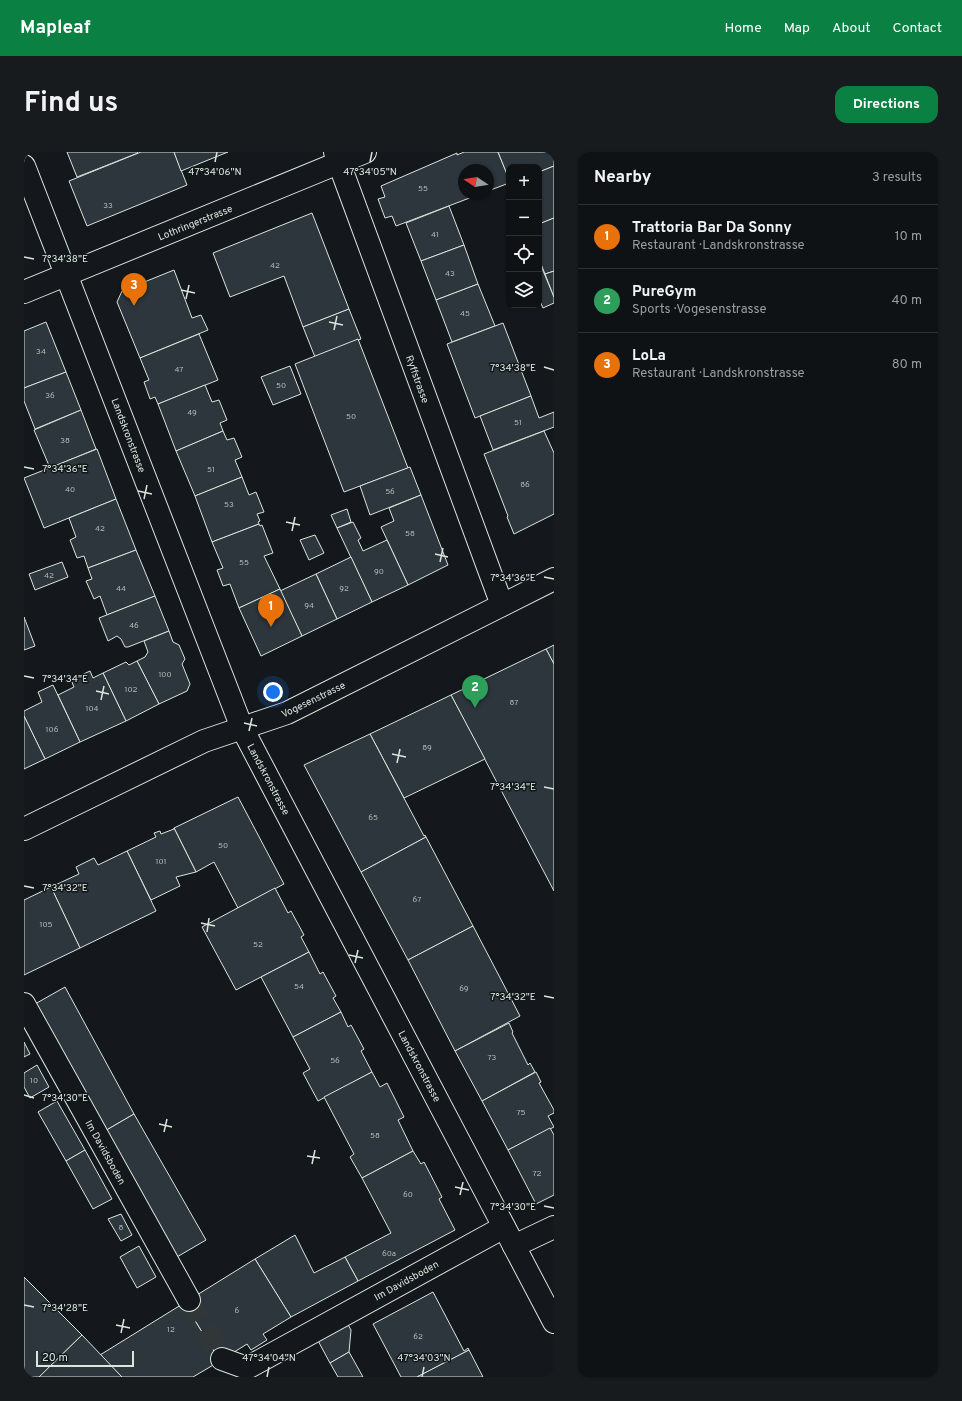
<!DOCTYPE html>
<html lang="en">
<head>
<meta charset="utf-8">
<style>
  :root { --surface:#0f1215; --page:#181b1e; --text:#f1f3f6; --muted:#9b9ea0; --line:#2f3234; --accent:#0b8043 }
  body { margin:0; font-family:Overpass,sans-serif; background:var(--page); color:var(--text) }
  .controls { position:absolute; right:12px; top:12px; display:grid; overflow:hidden; border-radius:8px; box-shadow:0 1px 3px #0004 }
  .controls button { width:36px; height:36px; display:grid; place-items:center; padding:0; border:0; border-bottom:1px solid var(--line); background:var(--surface); color:var(--text); font:20px sans-serif }
  .compass { position:absolute; left:434px; top:12px; width:36px; height:36px; border-radius:50%; background:var(--surface); box-shadow:0 1px 3px #0004; rotate:282deg }
  .scale { position:absolute; left:12px; bottom:10px; width:98px; box-sizing:border-box; padding-left:4px; border:2px solid #d8e6dc; border-top:0; font-size:11px; line-height:14px; white-space:nowrap; color:#d8e6dc; -webkit-text-stroke:3px #14181c; paint-order:stroke }
  .you { position:absolute; left:249px; top:540px; width:14px; height:14px; margin:-10px; border:3px solid #fff; border-radius:50%; background:#1a73e8; box-shadow:0 0 0 6px #1a73e833 }
  .badge { display:grid; place-items:center; width:26px; height:26px; border-radius:50%; background:var(--accent); color:#fff; font-size:13px; font-weight:700 }
  .pin { position:absolute; translate:-50% -33px; filter:drop-shadow(0 1px 2px #0008) }
  .pin::after { content:''; position:absolute; top:21px; width:14px; height:12px; background:inherit; clip-path:polygon(0 0,100% 0,50% 100%) }
  .list { margin:0; padding:0; list-style:none }
  h2 { display:flex; justify-content:space-between; align-items:center; height:52px; margin:0; padding:0 16px; font-size:17px }
  h2 small { font-size:13px; font-weight:400; color:var(--muted) }
  .list li { display:grid; grid-template-columns:26px 1fr auto; gap:12px; align-items:center; box-sizing:border-box; height:64px; padding:0 16px; border-top:1px solid var(--line) }
  .list b { display:block; font-size:15px; white-space:nowrap }
  .list p { margin:0; font-size:13px; white-space:nowrap; color:var(--muted) }
  .list em { font-size:13px; font-style:normal; color:var(--muted) }
  .icon { flex:none; width:22px; height:22px; fill:none; stroke:currentColor; stroke-width:2; stroke-linecap:round; stroke-linejoin:round }
  .map { position:relative; flex:none; width:530px; height:1225px; overflow:hidden; border-radius:12px }
  header { display:flex; align-items:center; gap:24px; box-sizing:border-box; height:56px; padding:0 20px; background:var(--accent); color:#fff }
  header strong { font-size:19px }
  nav { display:flex; gap:22px; margin-inline-start:auto; font-size:14px }
  .intro { display:flex; align-items:center; justify-content:space-between; box-sizing:border-box; height:96px; padding:0 24px }
  h1 { margin:0; font-size:28px }
  .button { padding:10px 18px; border-radius:12px; background:var(--accent); color:#fff; font-size:14px; font-weight:700 }
  main { display:flex; gap:24px; padding:0 24px }
  aside { flex:1; background:var(--surface); border-radius:12px; box-shadow:0 1px 3px #0004 }
  .map>svg:first-child { display:block }
</style>
</head>
<body>
<header>
<strong>Mapleaf</strong>
<nav><a>Home</a><a>Map</a><a>About</a><a>Contact</a></nav>
</header>
<div class="intro"><h1>Find us</h1><a class="button">Directions</a></div>
<main>
<div class="map">
<svg width="530" height="1225" viewBox="0 0 530 1225">
  <rect width="100%" height="100%" fill="#14181c"/>
  <g fill="#2c363c" stroke="#d8e6dc">
    <polygon points="43,0 113,0 114,1 53,25"/>
    <polygon points="117,0 150,0 163,33 63,74 45,29"/>
    <polygon points="150,0 204,0 157,19"/>
    <polygon points="440,0 474,0 485,27 485,31 464,39 464,18 440,18 440,42 456,42 372,74 368,64 361,66 354,47 361,45 357,34 433,1 433,3"/>
    <polygon points="474,0 530,0 530,14 515,20 515,15 485,15 485,27"/>
    <polygon points="530,14 530,66 515,72 515,20"/>
    <polygon points="425,54 440,93 397,109 382,71"/>
    <polygon points="288,61 325,157 279,175 260,124 206,145 189,101"/>
    <polygon points="530,66 530,119 521,122 515,107 515,72"/>
    <polygon points="440,93 454,132 412,148 397,109"/>
    <polygon points="515,109 530,145 530,151 519,156 515,147"/>
    <polygon points="150,118 168,166 177,163 184,178 116,206 93,150 98,139"/>
    <polygon points="530,119 530,145 521,122"/>
    <polygon points="454,132 471,174 428,190 412,148"/>
    <polygon points="325,157 337,187 291,205 279,175"/>
    <polygon points="22,170 42,220 0,236 0,179"/>
    <polygon points="479,171 507,244 451,266 423,192"/>
    <polygon points="175,182 194,228 134,252 131,245 126,247 120,230 125,228 116,206"/>
    <polygon points="334,187 384,316 320,340 271,212"/>
    <polygon points="266,214 277,242 249,253 237,225"/>
    <polygon points="42,220 57,258 11,277 0,249 0,236"/>
    <polygon points="181,233 188,250 195,248 203,268 196,271 199,279 152,299 134,252"/>
    <polygon points="507,244 515,266 530,260 530,275 469,298 456,264"/>
    <polygon points="57,258 72,297 26,316 10,278"/>
    <polygon points="199,279 203,288 210,286 218,305 211,308 218,325 171,344 152,299"/>
    <polygon points="520,279 530,301 530,362 490,382 483,365 484,364 460,302"/>
    <polygon points="73,297 92,347 20,376 0,326"/>
    <polygon points="386,315 397,343 346,363 336,334"/>
    <polygon points="218,325 225,343 232,340 240,360 233,362 236,369 234,370 235,372 188,390 171,344"/>
    <polygon points="397,343 424,413 384,433 357,375 370,369 365,356"/>
    <polygon points="92,347 112,398 64,416 60,404 53,406 46,388 52,385 45,366"/>
    <polygon points="323,357 327,370 313,376 307,363"/>
    <polygon points="329,370 337,386 334,388 339,399 363,388 384,433 348,450 313,376"/>
    <polygon points="235,372 236,374 238,373 249,401 240,404 256,437 215,456 206,432 199,434 193,418 199,416 188,390"/>
    <polygon points="291,383 300,401 285,408 276,388"/>
    <polygon points="112,398 131,444 83,463 76,444 70,447 62,429 68,427 64,416"/>
    <polygon points="327,405 348,450 313,467 292,422"/>
    <polygon points="38,410 44,425 11,438 5,422"/>
    <polygon points="292,422 313,467 278,484 256,439"/>
    <polygon points="256,437 278,484 237,504 215,456"/>
    <polygon points="131,444 145,479 104,495 101,495 97,487 93,484 84,489 75,466"/>
    <polygon points="0,465 11,494 0,498"/>
    <polygon points="145,479 149,490 155,493 161,507 158,512 166,532 163,539 135,552 113,509 121,505 124,500 120,489"/>
    <polygon points="530,493 530,512 522,497"/>
    <polygon points="522,497 530,512 530,739 427,543"/>
    <polygon points="113,509 135,552 102,569 79,521 102,510 105,513"/>
    <polygon points="66,519 69,526 79,521 102,569 56,590 34,543 50,535 47,528"/>
    <polygon points="29,533 56,590 21,607 0,564 0,559 18,550 14,540"/>
    <polygon points="427,543 461,607 380,646 346,582"/>
    <polygon points="0,564 21,607 0,617"/>
    <polygon points="346,582 400,684 401,683 402,685 337,720 280,613"/>
    <polygon points="214,645 260,732 214,756 190,710 172,720 150,676"/>
    <polygon points="150,676 172,720 152,725 156,734 127,748 103,699 132,685 130,681 136,679 137,682 150,677"/>
    <polygon points="402,685 449,774 384,808 337,720"/>
    <polygon points="103,699 132,759 56,796 27,735 55,722 52,715 70,706 74,713"/>
    <polygon points="27,735 56,796 0,823 0,748"/>
    <polygon points="251,736 264,761 267,759 280,783 277,785 285,800 212,838 178,775"/>
    <polygon points="449,774 496,864 431,899 384,808"/>
    <polygon points="285,800 296,822 299,820 312,844 309,846 317,860 269,885 237,825"/>
    <polygon points="41,835 110,962 74,983 4,856"/>
    <polygon points="317,860 324,875 327,873 340,897 337,899 348,920 294,949 279,921 286,917 269,885"/>
    <polygon points="485,871 489,880 488,881 504,913 506,911 511,920 458,949 431,899"/>
    <polygon points="0,890 6,902 0,905"/>
    <polygon points="13,913 25,935 6,946 0,935 0,921"/>
    <polygon points="348,920 356,935 363,931 380,965 374,968 389,999 338,1026 326,1005 330,1002 300,945"/>
    <polygon points="512,920 517,930 515,931 530,958 530,961 524,964 530,975 484,998 458,949"/>
    <polygon points="33,949 61,998 42,1009 14,960"/>
    <polygon points="110,962 182,1088 146,1109 74,983"/>
    <polygon points="526,976 530,983 530,1043 512,1052 484,998"/>
    <polygon points="61,998 88,1047 69,1057 42,1009"/>
    <polygon points="389,999 397,1012 400,1010 418,1045 415,1047 431,1078 334,1129 321,1105 367,1081 338,1026"/>
    <polygon points="97,1062 108,1083 97,1089 84,1067"/>
    <polygon points="271,1083 290,1121 321,1105 334,1129 267,1165 231,1107"/>
    <polygon points="115,1094 132,1125 113,1136 96,1105"/>
    <polygon points="231,1107 267,1165 239,1182 243,1188 227,1198 223,1192 196,1209 160,1151"/>
    <polygon points="0,1125 58,1183 15,1225 4,1225 0,1221"/>
    <polygon points="409,1140 440,1199 444,1196 445,1198 393,1225 377,1225 349,1172"/>
    <polygon points="160,1151 196,1209 169,1225 98,1225 76,1203"/>
    <polygon points="322,1169 327,1178 325,1200 306,1211 292,1185"/>
    <polygon points="58,1183 98,1225 15,1225"/>
    <polygon points="445,1198 459,1225 393,1225"/>
    <polygon points="325,1200 339,1225 314,1225 306,1211"/>
  </g>
  <g fill="none" stroke-linecap="round" stroke-linejoin="round">
    <polyline stroke="#313739" stroke-width="22" stroke-dasharray="22 11" stroke-linecap="butt" points="165,1148 198,1207"/>
    <g stroke="#d8e6dc" stroke-width="24">
      <g id="minor">
        <polyline points="311,0 478,453"/>
        <polyline points="0,14 218,576 530,1170"/>
        <polyline points="0,140 341,0"/>
        <polyline points="0,677 180,589 263,561 530,427"/>
        <polyline points="0,852 165,1148"/>
        <polyline points="490,1094 530,1075"/>
        <polyline points="198,1207 223,1216 480,1075"/>
      </g>
    </g>
    <use href="#minor" stroke="#14181c" stroke-width="22"/>
  </g>
  <path fill="none" stroke="#d8e6dc" stroke-width="1.5" d="M191,10L193,0M346,10L348,0M0,105L10,107M157,138L171,141M162,147L165,133M305,170L319,173M310,178L313,164M520,215L530,218M0,315L10,317M114,339L128,342M120,347L123,333M262,370L276,373M268,379L271,365M411,402L424,405M416,410L419,396M520,425L530,427M0,524L10,526M72,539L85,542M77,548L80,534M220,571L233,574M225,579L228,566M368,602L382,605M373,611L376,597M520,635L530,637M0,734L10,736M177,771L191,774M183,780L185,766M325,803L339,806M331,811L334,798M520,844L530,846M0,943L10,946M135,972L148,975M140,980L143,967M283,1004L296,1006M288,1012L291,998M431,1035L445,1038M436,1043L439,1030M520,1054L530,1056M0,1153L10,1155M92,1173L106,1176M97,1181L100,1167M243,1225L245,1215M398,1225L400,1215"/>
  <g text-anchor="middle" stroke-width="3" stroke-linejoin="round" paint-order="stroke">
    <g font-size="8" fill="#adbab4">
      <text x="399" y="39">55</text>
      <text x="84" y="56">33</text>
      <text x="411" y="85">41</text>
      <text x="251" y="116">42</text>
      <text x="426" y="124">43</text>
      <text x="441" y="164">45</text>
      <text x="17" y="202">34</text>
      <text x="155" y="220">47</text>
      <text x="257" y="236">50</text>
      <text x="26" y="246">36</text>
      <text x="168" y="263">49</text>
      <text x="327" y="267">50</text>
      <text x="494" y="273">51</text>
      <text x="41" y="291">38</text>
      <text x="187" y="320">51</text>
      <text x="501" y="335">86</text>
      <text x="46" y="340">40</text>
      <text x="366" y="342">56</text>
      <text x="205" y="355">53</text>
      <text x="76" y="379">42</text>
      <text x="386" y="384">58</text>
      <text x="220" y="413">55</text>
      <text x="355" y="422">90</text>
      <text x="25" y="426">42</text>
      <text x="97" y="439">44</text>
      <text x="320" y="439">92</text>
      <text x="285" y="456">94</text>
      <text x="110" y="476">46</text>
      <text x="141" y="525">100</text>
      <text x="107" y="540">102</text>
      <text x="490" y="553">87</text>
      <text x="68" y="559">104</text>
      <text x="28" y="580">106</text>
      <text x="403" y="598">89</text>
      <text x="349" y="668">65</text>
      <text x="199" y="696">50</text>
      <text x="137" y="712">101</text>
      <text x="393" y="750">67</text>
      <text x="22" y="775">105</text>
      <text x="234" y="795">52</text>
      <text x="275" y="837">54</text>
      <text x="440" y="839">69</text>
      <text x="468" y="908">73</text>
      <text x="311" y="911">56</text>
      <text x="10" y="931">10</text>
      <text x="497" y="963">75</text>
      <text x="351" y="986">58</text>
      <text x="513" y="1024">72</text>
      <text x="384" y="1045">60</text>
      <text x="97" y="1078">8</text>
      <text x="365" y="1104">60a</text>
      <text x="213" y="1161">6</text>
      <text x="147" y="1180">12</text>
      <text x="394" y="1187">62</text>
    </g>
    <g font-size="10" fill="#d8e6dc" stroke="#14181c">
      <text transform="translate(171 70) rotate(-22)" y="4">Lothringerstrasse</text>
      <text transform="translate(394 227) rotate(70)" y="4">Ryffstrasse</text>
      <text transform="translate(105 283) rotate(69)" y="4">Landskronstrasse</text>
      <text transform="translate(289 547) rotate(-26)" y="4">Vogesenstrasse</text>
      <text transform="translate(245 627) rotate(62)" y="4">Landskronstrasse</text>
      <text transform="translate(396 914) rotate(62)" y="4">Landskronstrasse</text>
      <text transform="translate(82 1000) rotate(61)" y="4">Im Davidsboden</text>
      <text transform="translate(382 1128) rotate(-29)" y="4">Im Davidsboden</text>
    </g>
  </g>
  <g font-size="10" text-anchor="middle" fill="#d8e6dc" stroke="#14181c" stroke-width="3" stroke-linejoin="round" paint-order="stroke">
    <text x="191" y="23">47°34'06"N</text>
    <text x="346" y="23">47°34'05"N</text>
    <text x="41" y="110">7°34'38"E</text>
    <text x="489" y="219">7°34'38"E</text>
    <text x="41" y="320">7°34'36"E</text>
    <text x="489" y="429">7°34'36"E</text>
    <text x="41" y="530">7°34'34"E</text>
    <text x="489" y="638">7°34'34"E</text>
    <text x="41" y="739">7°34'32"E</text>
    <text x="489" y="848">7°34'32"E</text>
    <text x="41" y="949">7°34'30"E</text>
    <text x="489" y="1058">7°34'30"E</text>
    <text x="41" y="1159">7°34'28"E</text>
    <text x="245" y="1209">47°34'04"N</text>
    <text x="400" y="1209">47°34'03"N</text>
  </g>
</svg>
<div class="controls">
<button>+</button>
<button>−</button>
<button><svg class="icon" aria-label="locate" viewBox="0 0 24 24"><circle cx="12" cy="12" r="6"/><path d="M12 2v4M12 18v4M2 12h4M18 12h4"/></svg></button>
<button><svg class="icon" aria-label="layers" viewBox="0 0 24 24"><path d="M12 4l9 5-9 5-9-5zM3 14l9 5 9-5"/></svg></button>
</div>
<svg class="compass" viewBox="-18 -18 36 36"><path d="M0-13l5 13h-10z" fill="#e53935"/><path d="M0 13l5-13h-10z" fill="#9b9ea0"/></svg>
<div class="scale">20 m</div>
<div class="you"></div>
<div class="pin badge" style="left:247px;top:475px;background:#e8710a">1</div>
<div class="pin badge" style="left:451px;top:556px;background:#2e9e5b">2</div>
<div class="pin badge" style="left:110px;top:154px;background:#e8710a">3</div>
</div>
<aside>
<h2>Nearby<small>3 results</small></h2>
<ul class="list">
<li><span class="badge" style="background:#e8710a">1</span><div><b>Trattoria Bar Da Sonny</b><p>Restaurant · Landskronstrasse</p></div><em>10 m</em></li>
<li><span class="badge" style="background:#2e9e5b">2</span><div><b>PureGym</b><p>Sports · Vogesenstrasse</p></div><em>40 m</em></li>
<li><span class="badge" style="background:#e8710a">3</span><div><b>LoLa</b><p>Restaurant · Landskronstrasse</p></div><em>80 m</em></li>
</ul>
</aside>
</main>
</body>
</html>
